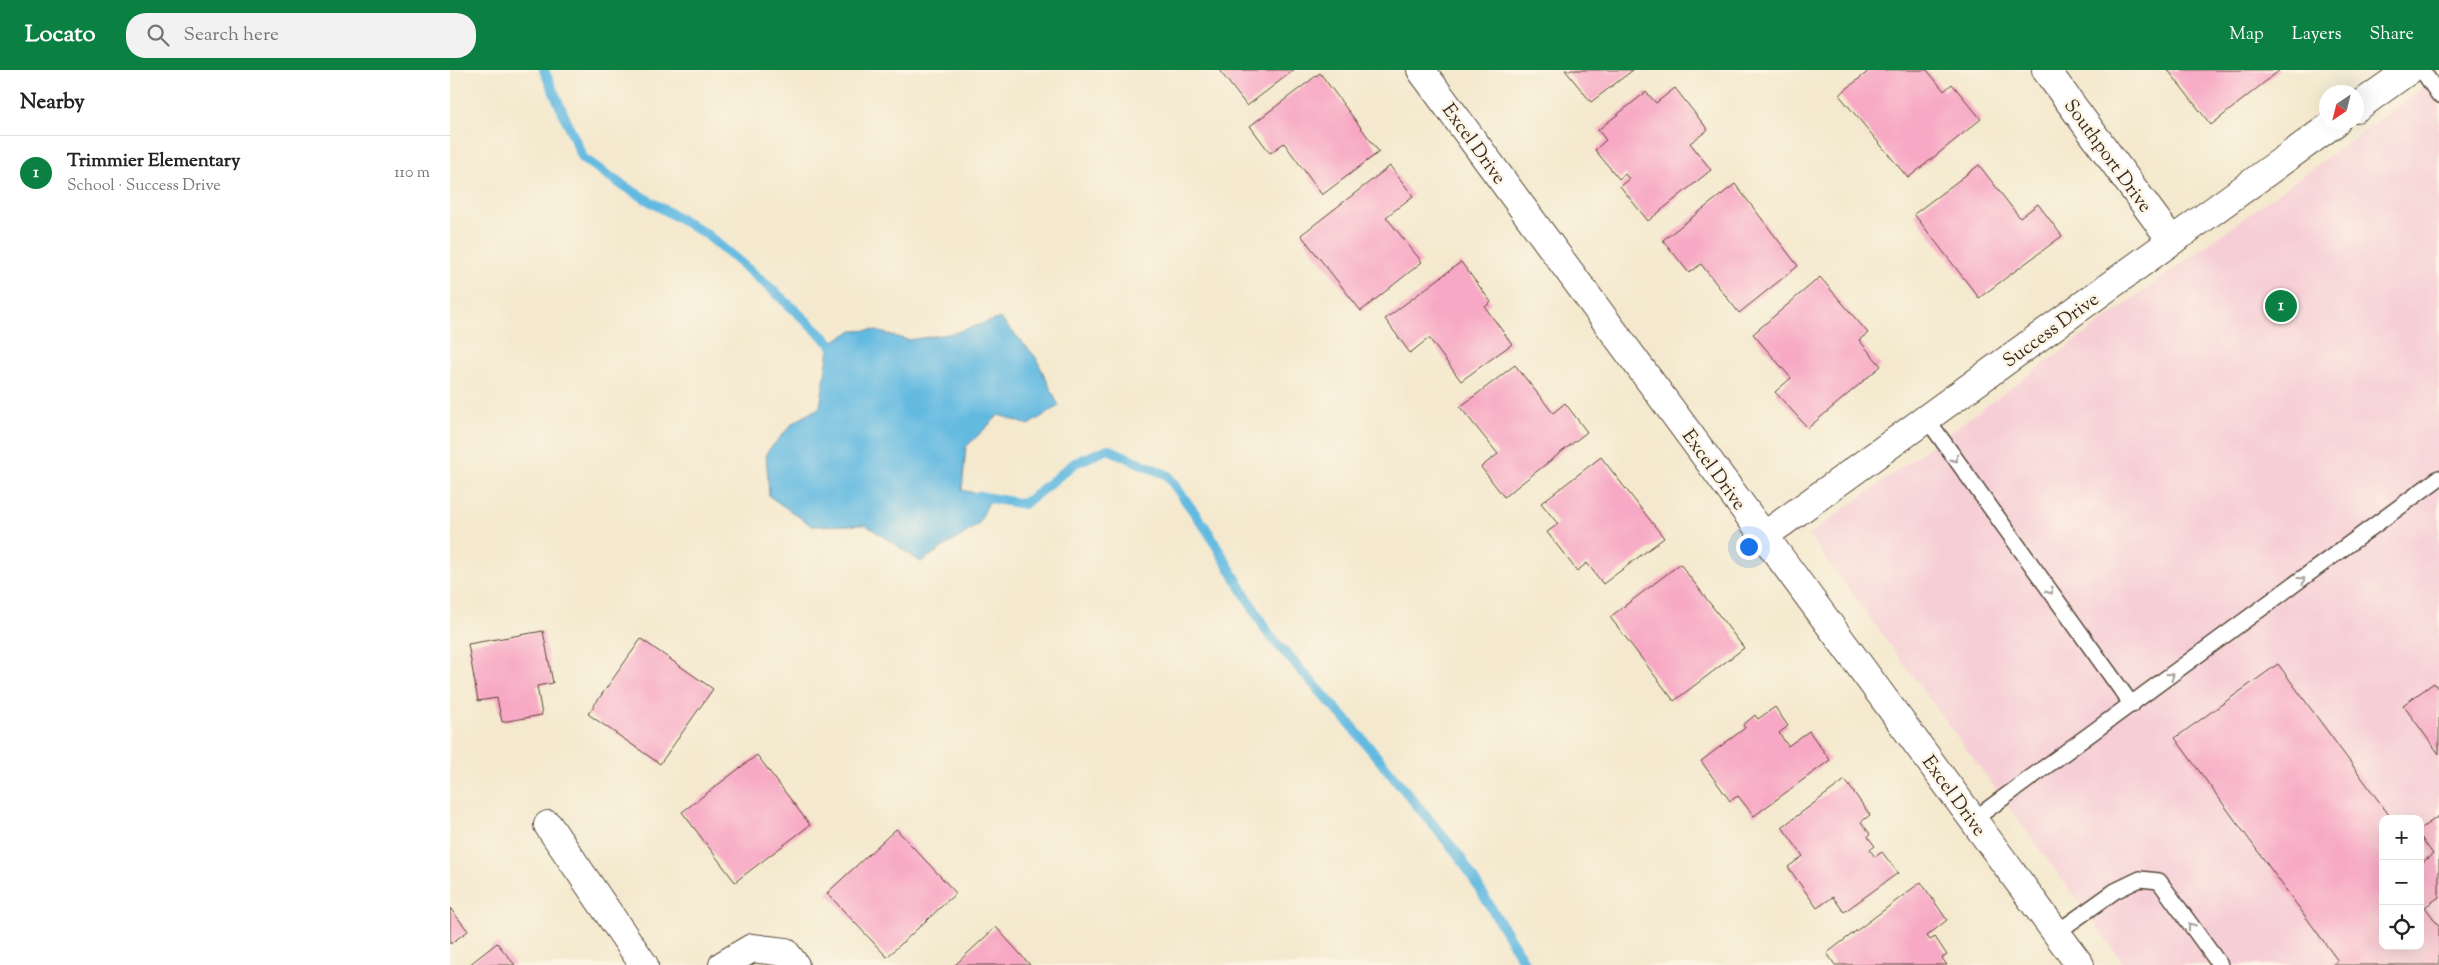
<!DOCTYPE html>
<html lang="en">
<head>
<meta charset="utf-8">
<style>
  :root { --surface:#fff; --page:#f2f2f2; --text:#222; --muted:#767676; --line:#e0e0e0; --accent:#0b8043 }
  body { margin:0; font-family:"Sorts Mill Goudy",serif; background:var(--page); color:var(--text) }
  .controls { position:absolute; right:15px; bottom:15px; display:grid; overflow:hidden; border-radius:10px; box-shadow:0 5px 20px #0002 }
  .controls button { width:45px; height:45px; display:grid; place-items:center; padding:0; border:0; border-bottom:1px solid var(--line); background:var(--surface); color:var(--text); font:25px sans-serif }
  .compass { position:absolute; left:1869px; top:15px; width:45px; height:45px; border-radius:50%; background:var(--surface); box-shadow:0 5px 20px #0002; rotate:215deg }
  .you { position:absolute; left:1298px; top:476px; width:18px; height:18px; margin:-12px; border:4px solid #fff; border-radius:50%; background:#1a73e8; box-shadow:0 0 0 8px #1a73e833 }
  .badge { display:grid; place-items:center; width:32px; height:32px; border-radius:50%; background:var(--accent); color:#fff; font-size:16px; font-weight:700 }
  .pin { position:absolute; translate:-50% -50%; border:2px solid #fff; box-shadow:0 1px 5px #0006 }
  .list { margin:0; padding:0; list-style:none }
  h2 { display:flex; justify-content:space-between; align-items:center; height:65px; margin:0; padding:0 20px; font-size:21px }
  h2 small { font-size:16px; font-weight:400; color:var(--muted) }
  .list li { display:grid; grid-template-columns:32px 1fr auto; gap:15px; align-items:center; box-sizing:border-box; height:75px; padding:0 20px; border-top:1px solid var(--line) }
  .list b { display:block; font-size:19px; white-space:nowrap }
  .list p { margin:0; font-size:16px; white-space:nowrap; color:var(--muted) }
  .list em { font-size:16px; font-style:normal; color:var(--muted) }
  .icon { flex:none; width:28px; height:28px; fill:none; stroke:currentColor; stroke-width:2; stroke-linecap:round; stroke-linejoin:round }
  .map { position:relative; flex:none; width:1989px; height:895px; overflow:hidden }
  header { display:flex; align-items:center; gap:30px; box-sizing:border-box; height:70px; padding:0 25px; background:var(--accent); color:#fff }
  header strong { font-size:24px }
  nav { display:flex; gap:28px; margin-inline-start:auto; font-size:18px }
  .search { width:350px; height:45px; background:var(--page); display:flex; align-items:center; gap:12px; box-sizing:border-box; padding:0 18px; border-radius:20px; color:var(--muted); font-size:19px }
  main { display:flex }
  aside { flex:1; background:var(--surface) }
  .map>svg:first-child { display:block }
</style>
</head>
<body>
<header>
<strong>Locato</strong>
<div class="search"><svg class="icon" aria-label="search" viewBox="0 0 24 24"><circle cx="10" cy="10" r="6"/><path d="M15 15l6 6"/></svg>Search here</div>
<nav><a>Map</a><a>Layers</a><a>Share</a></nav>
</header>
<main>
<aside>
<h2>Nearby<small></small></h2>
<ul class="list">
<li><span class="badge">1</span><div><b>Trimmier Elementary</b><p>School · Success Drive</p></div><em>110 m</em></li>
</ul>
</aside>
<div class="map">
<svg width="1989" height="895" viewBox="0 0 1989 895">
  <rect width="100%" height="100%" fill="#fcf5e5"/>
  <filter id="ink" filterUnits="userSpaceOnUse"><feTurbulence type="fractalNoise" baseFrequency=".02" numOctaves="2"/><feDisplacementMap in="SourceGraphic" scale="10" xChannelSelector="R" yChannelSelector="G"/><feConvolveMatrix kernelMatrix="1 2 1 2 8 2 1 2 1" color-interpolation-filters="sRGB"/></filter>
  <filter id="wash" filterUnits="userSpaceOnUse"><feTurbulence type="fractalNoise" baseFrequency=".0096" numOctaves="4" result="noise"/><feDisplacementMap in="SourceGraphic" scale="20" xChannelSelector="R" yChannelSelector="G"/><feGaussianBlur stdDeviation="1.12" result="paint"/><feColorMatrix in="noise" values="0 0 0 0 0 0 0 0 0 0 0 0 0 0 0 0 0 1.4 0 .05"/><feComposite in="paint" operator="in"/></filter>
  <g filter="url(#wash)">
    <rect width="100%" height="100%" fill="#f4e9ce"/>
    <path fill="#f6cfd6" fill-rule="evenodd" d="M1989,6V895H1675L1359,465ZM1933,749H1970V876H1933Z"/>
    <polygon fill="#64bae1" stroke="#507280" points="550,248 585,286 609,336 578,355 549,345 516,377 512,420 541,427 528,455 471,492 416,455 362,456 319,426 316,383 343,353 370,337 380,273 402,261 423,260 458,270 504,263"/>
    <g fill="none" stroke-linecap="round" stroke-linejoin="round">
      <g stroke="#64bae1" stroke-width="10">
        <polyline points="94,0 133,88 172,115 256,164 325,222 380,273 386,284"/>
        <polyline points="528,426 574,434 625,393 658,379 717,405 757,460 819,565 898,652 1010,787 1076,895"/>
      </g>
    </g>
    <g id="blocks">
      <g fill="#f7a8c4">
        <polygon points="769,0 844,0 797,36"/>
        <polygon points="1115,0 1183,0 1141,32"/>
        <polygon points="1420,0 1477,0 1494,21 1502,14 1531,49 1458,108 1389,25"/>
        <polygon points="1718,0 1830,0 1761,55"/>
        <polygon points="870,3 929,82 872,125 834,73 820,83 800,56"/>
        <polygon points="1225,18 1258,60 1240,73 1261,100 1198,151 1170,116 1179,109 1175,104 1169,109 1145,80 1156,70 1148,60 1196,22 1206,33"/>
        <polygon points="1529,95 1570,148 1588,134 1612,166 1529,228 1464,144"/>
        <polygon points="940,96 963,126 936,147 972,192 911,241 851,165"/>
        <polygon points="1285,114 1348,196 1289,243 1251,194 1239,203 1213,170"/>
        <polygon points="1011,192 1041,232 1035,237 1062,274 1011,311 979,268 960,283 935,249"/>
        <polygon points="1370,207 1418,263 1409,270 1431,296 1358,358 1325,322 1341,308 1303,264"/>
        <polygon points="1065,295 1103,343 1115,333 1137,362 1054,427 1031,397 1048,384 1010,337"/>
        <polygon points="1151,387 1214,468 1153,514 1137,493 1127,501 1097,462 1108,454 1091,433"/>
        <polygon points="1230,494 1294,578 1224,631 1160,547"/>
        <polygon points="93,561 103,613 87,616 92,645 52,652 47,628 28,631 18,574"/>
        <polygon points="191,569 263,619 210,694 138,644"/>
        <polygon points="1828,594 1942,749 1933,749 1933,876 1970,876 1970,787 1973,792 1983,784 1970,766 1970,759 1989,746 1989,827 1975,837 1989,856 1989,895 1882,895 1888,891 1725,668"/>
        <polygon points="1984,613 1989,620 1989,684 1953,635"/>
        <polygon points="1325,637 1338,656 1329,663 1338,676 1359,661 1380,690 1304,746 1288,726 1280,731 1251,691 1295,658 1293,655 1305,645 1308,649"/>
        <polygon points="307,685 360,755 285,812 232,742"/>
        <polygon points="1395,710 1420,745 1411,752 1420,764 1418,767 1425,776 1420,780 1425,787 1432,782 1448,803 1394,842 1383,827 1367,838 1338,797 1353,786 1332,757"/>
        <polygon points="446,759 506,823 437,887 377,823"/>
        <polygon points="1471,812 1497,850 1477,866 1480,870 1485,867 1497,885 1492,888 1497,895 1385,895 1377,883"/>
        <polygon points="0,838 18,861 0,874"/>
        <polygon points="546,857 580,895 505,895"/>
        <polygon points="47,873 65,895 19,895"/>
      </g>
    </g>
  </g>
  <g filter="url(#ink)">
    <use href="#blocks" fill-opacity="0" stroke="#574738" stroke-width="1"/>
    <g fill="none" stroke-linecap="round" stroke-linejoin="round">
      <g stroke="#574738" stroke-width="18">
        <g id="lane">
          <polyline points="1972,0 1989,25"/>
          <polyline points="1477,349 1682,635"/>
          <polyline points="1523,750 1989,408"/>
          <polyline points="1606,863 1665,821 1690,809 1709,811 1770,895"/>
        </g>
      </g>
      <g stroke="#574738" stroke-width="30">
        <g id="street">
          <polyline points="971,0 1630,895"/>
          <polyline points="1596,0 1722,171"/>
          <polyline points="1906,38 1959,0"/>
          <polyline points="1314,466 1886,52"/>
          <polyline points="98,755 194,895"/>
          <polyline points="273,895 302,878 335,882 345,895"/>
        </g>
      </g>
      <use href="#lane" stroke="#fff" stroke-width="15"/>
      <use href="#street" stroke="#fff" stroke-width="28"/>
    </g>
    <defs><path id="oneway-chevron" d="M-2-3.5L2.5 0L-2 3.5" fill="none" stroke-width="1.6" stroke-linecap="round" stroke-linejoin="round" transform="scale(1.25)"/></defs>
    <g stroke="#a79f9a">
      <use href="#oneway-chevron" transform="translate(1505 389) rotate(54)"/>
      <use href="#oneway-chevron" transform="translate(1852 510) rotate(-36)"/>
      <use href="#oneway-chevron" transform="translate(1600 521) rotate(54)"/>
      <use href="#oneway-chevron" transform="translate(1721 606) rotate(-36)"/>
      <use href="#oneway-chevron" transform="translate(1741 856) rotate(-126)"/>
    </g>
  </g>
  <g text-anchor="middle" stroke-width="5" stroke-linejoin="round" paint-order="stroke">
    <g font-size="19" fill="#3b2a1e" stroke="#fcf5e5">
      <text transform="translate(1025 73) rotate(54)" y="7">Excel Drive</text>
      <text transform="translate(1659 85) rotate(54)" y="7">Southport Drive</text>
      <text transform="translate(1600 259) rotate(-36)" y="7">Success Drive</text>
      <text transform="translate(1265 399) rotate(54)" y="7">Excel Drive</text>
      <text transform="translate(1505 725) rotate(54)" y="7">Excel Drive</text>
    </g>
  </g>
</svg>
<div class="controls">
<button>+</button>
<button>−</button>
<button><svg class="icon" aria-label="locate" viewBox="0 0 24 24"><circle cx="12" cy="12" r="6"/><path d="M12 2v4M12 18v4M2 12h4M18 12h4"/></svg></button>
</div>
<svg class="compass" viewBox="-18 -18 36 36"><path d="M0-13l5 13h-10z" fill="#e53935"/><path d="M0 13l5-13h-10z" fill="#767676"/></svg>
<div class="you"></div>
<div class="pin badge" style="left:1831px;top:236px">1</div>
</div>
</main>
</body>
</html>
